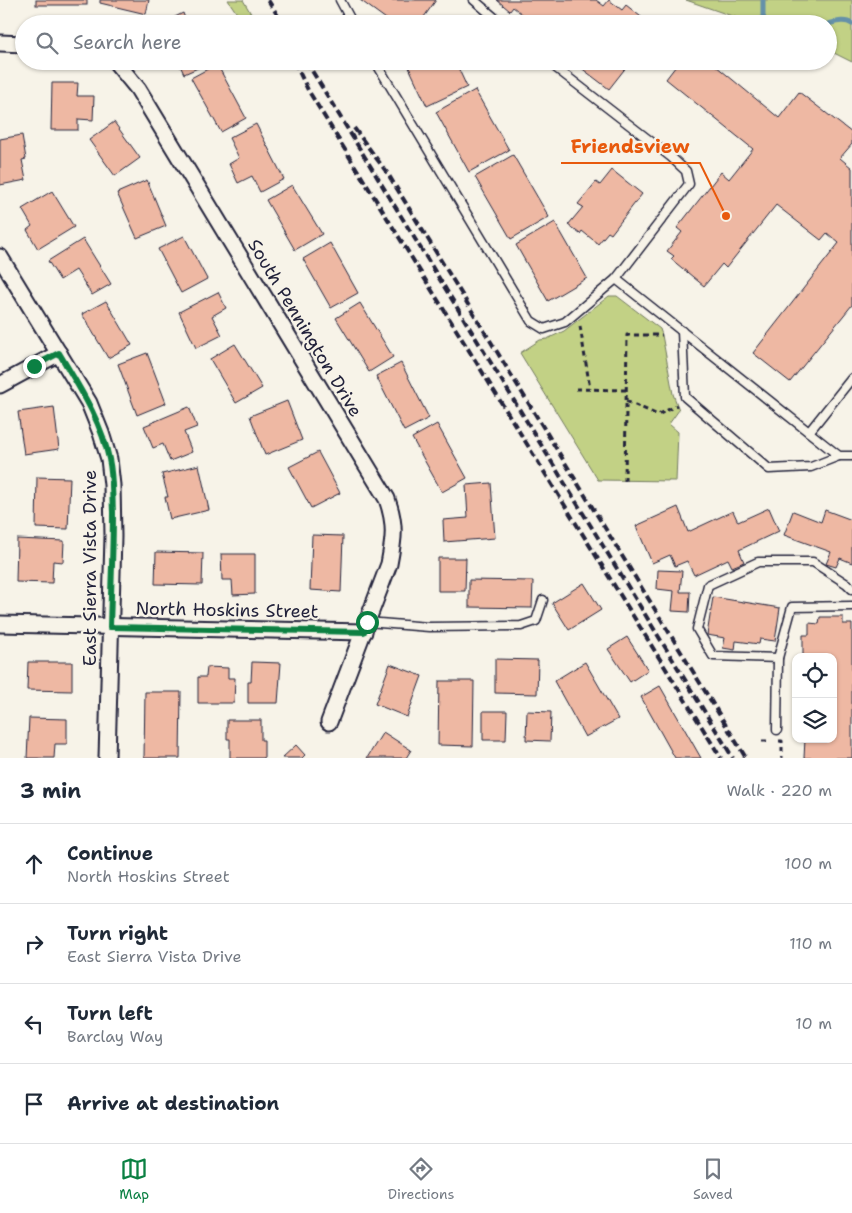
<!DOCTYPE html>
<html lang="en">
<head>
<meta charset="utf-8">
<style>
  :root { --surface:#fff; --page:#f6f6f7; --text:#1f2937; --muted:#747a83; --line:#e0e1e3; --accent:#0b8043 }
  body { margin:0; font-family:"Shantell Sans",sans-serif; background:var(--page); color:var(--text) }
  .controls { position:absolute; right:15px; bottom:15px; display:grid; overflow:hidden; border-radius:10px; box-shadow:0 1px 4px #0004 }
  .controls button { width:45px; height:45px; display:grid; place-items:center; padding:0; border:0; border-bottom:1px solid var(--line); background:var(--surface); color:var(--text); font:25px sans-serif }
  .stop { position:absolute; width:15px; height:15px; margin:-11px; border:4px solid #0b8043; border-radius:50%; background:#fff }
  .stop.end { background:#0b8043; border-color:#fff; box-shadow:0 1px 5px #0008 }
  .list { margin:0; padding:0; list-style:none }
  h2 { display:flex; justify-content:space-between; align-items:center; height:65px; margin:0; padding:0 20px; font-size:21px }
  h2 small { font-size:16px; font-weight:400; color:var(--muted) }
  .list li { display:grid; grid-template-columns:32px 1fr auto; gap:15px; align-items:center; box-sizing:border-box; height:80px; padding:0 20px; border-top:1px solid var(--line) }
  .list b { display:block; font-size:19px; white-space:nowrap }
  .list p { margin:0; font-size:16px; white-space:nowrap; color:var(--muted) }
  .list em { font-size:16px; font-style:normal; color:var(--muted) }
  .icon { flex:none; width:28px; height:28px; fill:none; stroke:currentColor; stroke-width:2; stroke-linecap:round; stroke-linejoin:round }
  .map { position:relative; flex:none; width:852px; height:758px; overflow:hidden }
  .search { position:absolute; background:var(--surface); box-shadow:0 1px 4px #0004; left:15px; right:15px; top:15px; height:55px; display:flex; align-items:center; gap:12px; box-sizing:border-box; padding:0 18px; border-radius:28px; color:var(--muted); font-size:19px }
  .sheet { height:385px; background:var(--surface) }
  nav { display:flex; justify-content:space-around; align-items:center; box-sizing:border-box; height:70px; border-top:1px solid var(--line); background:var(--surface); font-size:14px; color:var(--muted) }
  nav a { display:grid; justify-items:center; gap:2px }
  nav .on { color:var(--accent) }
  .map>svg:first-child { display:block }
</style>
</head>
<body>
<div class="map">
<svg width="852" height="758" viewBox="0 0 852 758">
  <rect width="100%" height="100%" fill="#f7f3e8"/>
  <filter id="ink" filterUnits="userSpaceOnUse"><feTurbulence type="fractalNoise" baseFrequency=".02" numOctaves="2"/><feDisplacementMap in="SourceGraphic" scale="10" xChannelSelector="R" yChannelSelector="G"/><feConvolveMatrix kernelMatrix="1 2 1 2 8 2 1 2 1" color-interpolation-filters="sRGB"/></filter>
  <g filter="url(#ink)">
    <g fill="#c2d185" stroke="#727a60">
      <polygon points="228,0 243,0 257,24 244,24"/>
      <polygon points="686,0 852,0 852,62 828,50 828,24 755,24"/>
      <polygon points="609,296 617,296 660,329 662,335 673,394 679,410 669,424 678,432 676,481 598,480 520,353 540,340 547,339 564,331"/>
    </g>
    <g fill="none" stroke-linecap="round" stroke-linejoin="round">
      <g stroke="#6591a9" stroke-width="5">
        <polyline points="763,0 763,16 766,24"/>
        <path d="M828,24C836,22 845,19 852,24"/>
      </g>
    </g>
    <g fill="#eeb8a3" stroke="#22223b">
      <rect x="36" y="0" width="51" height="5"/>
      <polygon points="100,0 149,0 146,14 100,3"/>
      <polygon points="360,0 436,0 419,24 393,24"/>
      <polygon points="497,0 596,0 604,6 609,0 622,10 626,5 650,24 535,24 513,7 510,11"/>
      <polygon points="183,13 187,24 161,24"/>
      <polygon points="178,61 205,61 207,64 184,74"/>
      <polygon points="406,61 455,61 467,87 427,106"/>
      <polygon points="578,61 631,61 609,89 576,64"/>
      <polygon points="670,61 710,61 779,118 799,92 852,133 852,144 840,158 852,168 852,305 790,382 753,353 839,243 827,233 821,240 776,205 726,268 722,264 704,286 671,259 674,256 667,251 682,232 677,228 721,172 729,179 753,149 666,79 676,66"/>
      <polygon points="217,64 246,118 221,132 191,78"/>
      <polygon points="52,83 78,83 77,96 94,96 93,120 78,119 78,130 51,130"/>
      <polygon points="475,90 509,150 469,172 436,112"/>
      <polygon points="114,122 140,158 115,176 89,140"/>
      <polygon points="256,124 284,179 260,192 252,176 238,183 229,164 239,158 229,138"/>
      <polygon points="22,135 26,159 22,160 26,180 0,185 0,139"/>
      <polygon points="513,155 549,217 511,239 475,177"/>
      <polygon points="612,170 642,194 611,234 608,232 598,244 582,231 580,234 568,225 583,207 578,204 596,182 600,185"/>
      <polygon points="147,180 166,226 137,238 117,193"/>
      <polygon points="292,185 322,234 295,250 266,200"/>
      <polygon points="52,191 74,227 38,249 27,230 32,226 22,209"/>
      <polygon points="555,222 587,278 548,301 516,245"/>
      <polygon points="184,236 207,279 181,293 158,249"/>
      <polygon points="83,239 111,284 92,295 76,270 60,280 48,261"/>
      <polygon points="330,243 358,293 331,308 303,259"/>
      <polygon points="218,292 226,308 212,316 222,335 196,348 179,312"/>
      <polygon points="106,301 132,345 108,358 82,314"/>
      <polygon points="360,303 393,357 369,372 336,318"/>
      <polygon points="235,344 262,388 236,403 210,359"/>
      <polygon points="147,353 166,403 137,415 118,364"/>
      <polygon points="401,363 429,418 404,431 376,376"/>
      <polygon points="287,401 302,440 265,455 250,416"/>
      <polygon points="54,407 59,449 24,454 18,412"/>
      <polygon points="189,407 197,427 184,432 192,452 170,461 163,444 153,448 144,426"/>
      <polygon points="437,424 467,478 442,492 412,438"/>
      <polygon points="318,452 340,493 311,508 289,467"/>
      <polygon points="199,465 209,510 170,519 165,497 168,497 162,474"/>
      <polygon points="37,477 70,478 68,529 36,528"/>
      <polygon points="491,483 495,538 444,542 443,520 468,518 466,485"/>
      <polygon points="678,507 688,532 733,511 738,522 769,508 779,531 739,550 744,562 732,567 728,559 694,575 687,561 675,566 670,555 652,563 636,526"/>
      <polygon points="825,510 852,520 852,563 840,558 836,567 826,564 831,552 784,535 793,511 821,522"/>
      <polygon points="312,535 343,536 341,592 310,590"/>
      <polygon points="17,539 64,541 63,562 53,561 52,583 16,582"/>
      <polygon points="156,552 203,553 202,585 155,584"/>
      <polygon points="221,554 255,554 255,594 233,595 232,580 222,580"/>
      <polygon points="438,558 466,558 465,591 438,591"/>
      <polygon points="658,570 682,571 680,592 690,592 689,612 672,611 674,591 657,589"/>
      <polygon points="469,580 533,581 532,608 469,607"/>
      <polygon points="584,583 601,610 569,630 552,603"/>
      <polygon points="713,597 780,608 775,641 760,639 759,644 736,641 735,650 723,648 725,638 707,635"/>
      <polygon points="820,617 843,617 843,624 852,624 852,758 804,758 805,739 833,739 833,657 803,657 803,635 809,635 809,623 819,624"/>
      <polygon points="627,637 648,670 630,682 608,649"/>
      <polygon points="495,659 538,660 537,694 495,693"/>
      <polygon points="28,662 72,662 72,691 27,690"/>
      <polygon points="252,662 281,663 278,703 248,703 248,682 251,682"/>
      <polygon points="585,662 618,719 585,737 554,681"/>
      <polygon points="390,664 422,676 407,717 375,704"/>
      <polygon points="207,667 228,668 228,678 235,678 234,703 198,703 198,677 206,677"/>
      <polygon points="439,681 474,681 473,746 438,745"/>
      <polygon points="660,686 701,758 675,758 641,697"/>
      <polygon points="145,692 181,692 180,758 144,758"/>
      <polygon points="483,711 507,711 506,740 483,740"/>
      <polygon points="527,711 551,712 550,741 526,740"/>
      <polygon points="29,718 67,719 67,744 55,744 54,758 27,758"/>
      <polygon points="227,720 261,720 261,740 264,740 264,758 230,758 230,739 227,739"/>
      <polygon points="383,732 411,750 406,758 367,758"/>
      <polygon points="296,745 305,755 302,758 282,758"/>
    </g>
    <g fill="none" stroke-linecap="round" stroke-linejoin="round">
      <g stroke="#22223b" stroke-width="11">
        <g id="service">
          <polyline points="340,0 353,24"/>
          <polyline points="474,0 502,24"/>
          <polyline points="375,61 531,321 544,329 565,322 616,279 689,184 686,171 671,157 547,61"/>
          <polyline points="616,279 839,456 852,456"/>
          <polyline points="682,331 685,397 769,469 811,467 839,456"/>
          <polyline points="809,432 852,378"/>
          <polyline points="367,622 429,627 521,626 536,621 543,600"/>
          <polyline points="778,658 713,656 697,629 708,585 758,562 813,562 847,584 852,589"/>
          <polyline points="777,730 778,658 792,607 852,606"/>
        </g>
      </g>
      <g stroke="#22223b" stroke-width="19">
        <g id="minor">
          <polyline points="0,43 24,44"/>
          <path d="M115,61L138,89L387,499C396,525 394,538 389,564L329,722"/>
          <polyline points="0,257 89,403 101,433 109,459 112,485 113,536 107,758"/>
          <polyline points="0,385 59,353"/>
          <polyline points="0,624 364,632"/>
        </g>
      </g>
      <g stroke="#22223b" stroke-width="3" stroke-dasharray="5 4" stroke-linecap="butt">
        <polyline points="580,326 590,389"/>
        <polyline points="576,389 626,390"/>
        <polyline points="626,401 658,415 677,405"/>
        <polyline points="625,481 627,335 662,335"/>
        <polyline points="762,741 771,741"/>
        <polyline points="779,741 782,741 782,758"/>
      </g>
      <use href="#service" stroke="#f7f3e8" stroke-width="8"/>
      <use href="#minor" stroke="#f7f3e8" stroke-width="15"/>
      <g stroke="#22223b" stroke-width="4" stroke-dasharray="8 4" stroke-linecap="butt">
        <polyline points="268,0 283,24"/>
        <polyline points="294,61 308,90 721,758"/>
        <polyline points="306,61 733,758"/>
        <polyline points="354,128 388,174 746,758"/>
      </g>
    </g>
  </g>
  <g fill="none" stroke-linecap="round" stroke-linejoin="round" filter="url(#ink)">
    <path stroke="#0b8043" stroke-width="6" d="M34,366L59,353C79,387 101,420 109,459C113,477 112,495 113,512C113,551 111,589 110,627L364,632L367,622"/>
  </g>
  <g text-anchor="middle" stroke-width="4.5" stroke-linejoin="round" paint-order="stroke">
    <g font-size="18" fill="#22223b" stroke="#f7f3e8">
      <text transform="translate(305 328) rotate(59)" y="6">South Pennington Drive</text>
      <text transform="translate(90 568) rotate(-90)" y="6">East Sierra Vista Drive</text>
      <text transform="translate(227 610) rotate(1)" y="6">North Hoskins Street</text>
    </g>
  </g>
  <path fill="none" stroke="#e8590c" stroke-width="2" d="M726 216L700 163H561"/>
  <circle fill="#e8590c" stroke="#f7f3e8" stroke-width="2" cx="726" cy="216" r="5"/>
  <g font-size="19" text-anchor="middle" font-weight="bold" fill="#e8590c" stroke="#f7f3e8" stroke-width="4.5" stroke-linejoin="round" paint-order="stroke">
    <text x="630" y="153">Friendsview</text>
  </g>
</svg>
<div class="controls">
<button><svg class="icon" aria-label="locate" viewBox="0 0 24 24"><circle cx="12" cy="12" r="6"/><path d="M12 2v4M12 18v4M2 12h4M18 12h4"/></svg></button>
<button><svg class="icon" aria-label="layers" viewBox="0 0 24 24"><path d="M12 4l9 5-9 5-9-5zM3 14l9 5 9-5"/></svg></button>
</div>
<div class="stop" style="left:367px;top:622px"></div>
<div class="stop end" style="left:34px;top:366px"></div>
<div class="search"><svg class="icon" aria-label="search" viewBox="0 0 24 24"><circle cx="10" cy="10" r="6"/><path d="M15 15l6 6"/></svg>Search here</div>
</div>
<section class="sheet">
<h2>3 min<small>Walk · 220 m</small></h2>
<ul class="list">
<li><svg class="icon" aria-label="ahead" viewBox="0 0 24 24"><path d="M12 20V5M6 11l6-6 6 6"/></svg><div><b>Continue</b><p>North Hoskins Street</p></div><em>100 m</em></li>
<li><svg class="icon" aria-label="right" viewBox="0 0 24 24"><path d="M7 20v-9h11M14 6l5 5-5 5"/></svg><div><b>Turn right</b><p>East Sierra Vista Drive</p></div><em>110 m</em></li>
<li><svg class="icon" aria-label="left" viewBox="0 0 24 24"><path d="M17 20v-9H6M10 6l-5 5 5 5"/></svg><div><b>Turn left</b><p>Barclay Way</p></div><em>10 m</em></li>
<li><svg class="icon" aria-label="arrive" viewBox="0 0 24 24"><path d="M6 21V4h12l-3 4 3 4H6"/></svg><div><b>Arrive at destination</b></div></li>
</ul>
</section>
<nav>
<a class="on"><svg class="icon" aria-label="map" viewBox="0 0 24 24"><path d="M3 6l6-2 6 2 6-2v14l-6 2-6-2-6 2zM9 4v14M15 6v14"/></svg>Map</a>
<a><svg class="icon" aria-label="directions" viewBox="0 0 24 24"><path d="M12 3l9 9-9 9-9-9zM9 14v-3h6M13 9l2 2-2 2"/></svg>Directions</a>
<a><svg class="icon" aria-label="saved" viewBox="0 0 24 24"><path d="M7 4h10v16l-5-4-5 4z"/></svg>Saved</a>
</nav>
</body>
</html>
